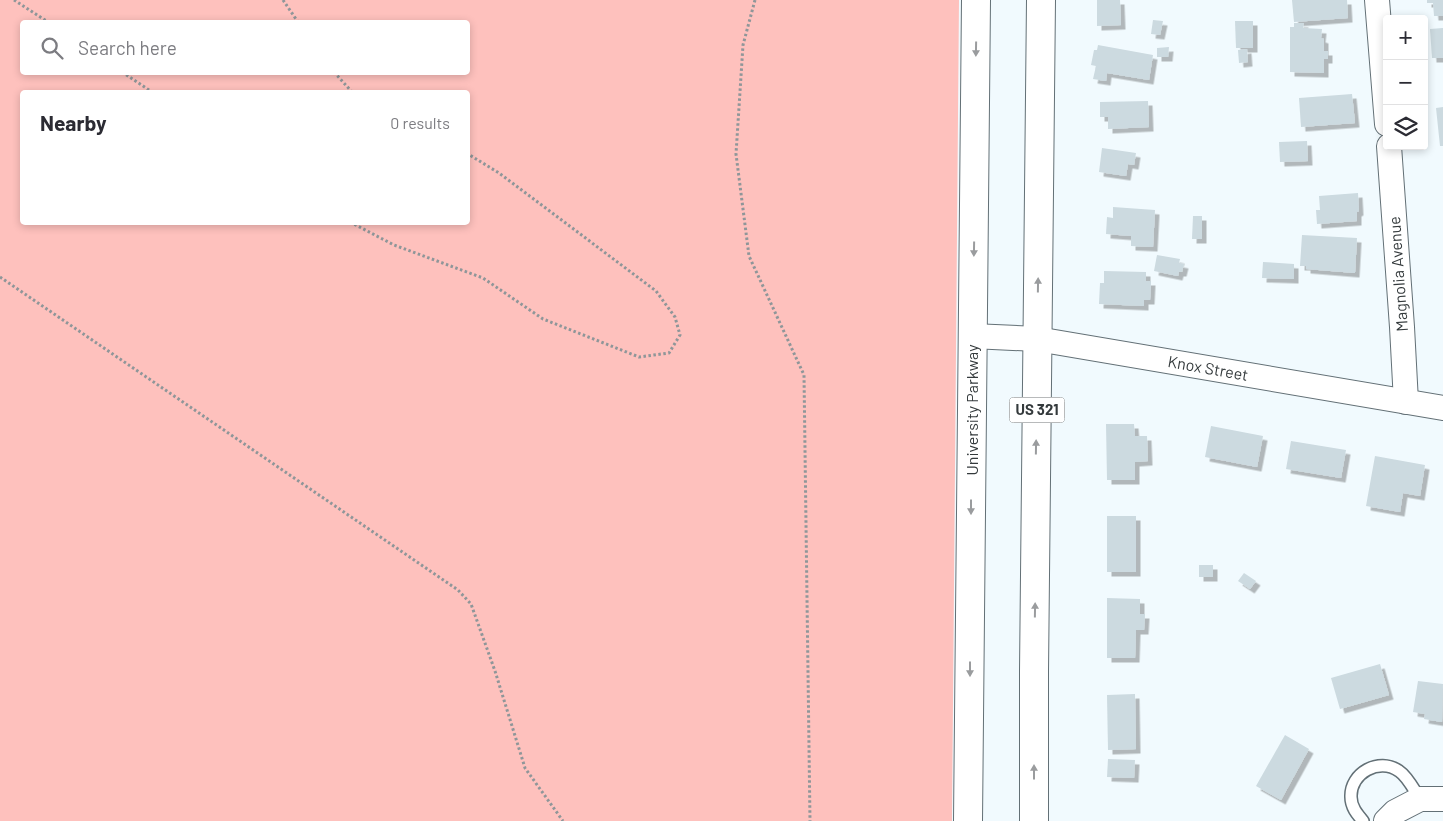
<!DOCTYPE html>
<html lang="en">
<head>
<meta charset="utf-8">
<style>
  :root { --surface:#fff; --page:#f7f7f7; --text:#2b2b33; --muted:#7c7c81; --line:#e1e1e2 }
  body { margin:0; font-family:Barlow,sans-serif; background:var(--page); color:var(--text) }
  .controls { position:absolute; right:15px; top:15px; display:grid; overflow:hidden; border-radius:5px; box-shadow:0 2px 8px #0003 }
  .controls button { width:45px; height:45px; display:grid; place-items:center; padding:0; border:0; border-bottom:1px solid var(--line); background:var(--surface); color:var(--text); font:25px sans-serif }
  .list { margin:0; padding:0; list-style:none }
  h2 { display:flex; justify-content:space-between; align-items:center; height:65px; margin:0; padding:0 20px; font-size:21px }
  h2 small { font-size:16px; font-weight:400; color:var(--muted) }
  .icon { flex:none; width:28px; height:28px; fill:none; stroke:currentColor; stroke-width:2; stroke-linecap:round; stroke-linejoin:round }
  .map { position:relative; flex:none; width:1443px; height:821px; overflow:hidden }
  .search { position:absolute; background:var(--surface); box-shadow:0 2px 8px #0003; left:20px; top:20px; width:450px; height:55px; display:flex; align-items:center; gap:12px; box-sizing:border-box; padding:0 18px; border-radius:5px; color:var(--muted); font-size:19px }
  .panel { position:absolute; background:var(--surface); box-shadow:0 2px 8px #0003; left:20px; top:90px; width:450px; height:135px; border-radius:5px }
  .map>svg:first-child { display:block }
</style>
</head>
<body>
<div class="map">
<svg width="1443" height="821" viewBox="0 0 1443 821">
  <defs>
    <filter id="shadow"><feDropShadow dx="4.5" dy="4.5" stdDeviation="0" flood-color="#0004"/></filter>
  </defs>
  <rect width="100%" height="100%" fill="#f1fafe"/>
  <path fill="#fec1bd" fill-rule="evenodd" d="M0,0H959L952,821H0ZM22,22H468V72H22ZM22,92H468V222H22Z"/>
  <g fill="#ccdae0" filter="url(#shadow)">
    <polygon points="1097,0 1120,0 1121,25 1097,26"/>
    <polygon points="1292,0 1347,0 1348,18 1294,22"/>
    <polygon points="1427,0 1443,0 1443,16 1434,16 1433,3 1427,3"/>
    <polygon points="1153,20 1163,21 1160,35 1151,34"/>
    <polygon points="1235,21 1253,21 1253,48 1236,48"/>
    <polygon points="1294,23 1304,23 1303,28 1322,29 1321,38 1324,39 1324,51 1328,51 1328,59 1324,59 1324,73 1290,72 1290,27 1294,27"/>
    <polygon points="1443,28 1443,58 1432,58 1430,29"/>
    <polygon points="1098,45 1153,55 1149,80 1107,73 1106,81 1093,79 1096,66 1091,65 1094,50 1097,50"/>
    <polygon points="1169,47 1168,57 1157,57 1157,48"/>
    <polygon points="1247,49 1248,62 1239,63 1238,50"/>
    <polygon points="1352,94 1355,123 1301,127 1299,98"/>
    <polygon points="1148,101 1149,127 1108,129 1108,117 1100,117 1100,102"/>
    <polygon points="1443,107 1443,146 1440,146 1436,108"/>
    <polygon points="1307,141 1308,161 1280,162 1279,142"/>
    <polygon points="1102,148 1136,153 1134,165 1128,164 1126,176 1099,172"/>
    <polygon points="1358,193 1359,211 1357,212 1357,221 1317,224 1316,210 1320,210 1319,196"/>
    <polygon points="1113,207 1155,210 1153,247 1131,246 1131,236 1106,234 1107,217 1113,218"/>
    <polygon points="1193,216 1202,216 1202,239 1192,239"/>
    <polygon points="1302,235 1357,238 1355,273 1306,269 1306,266 1300,266"/>
    <polygon points="1157,255 1180,259 1179,263 1184,264 1182,272 1179,272 1178,276 1154,271"/>
    <polygon points="1263,262 1294,264 1294,279 1262,278"/>
    <polygon points="1104,271 1146,272 1146,281 1151,281 1150,300 1144,300 1144,306 1099,304 1100,283 1104,283"/>
    <polygon points="1106,424 1134,424 1135,436 1147,436 1148,461 1135,462 1135,480 1107,480"/>
    <polygon points="1211,426 1263,436 1257,467 1205,457"/>
    <polygon points="1291,441 1346,450 1341,478 1286,469"/>
    <polygon points="1375,456 1425,465 1420,496 1403,493 1400,512 1366,506"/>
    <rect x="1107" y="516" width="29" height="56"/>
    <rect x="1199" y="565" width="14" height="12"/>
    <polygon points="1244,573 1256,581 1250,589 1238,581"/>
    <polygon points="1107,598 1140,599 1140,614 1145,614 1144,630 1136,630 1135,658 1107,658"/>
    <polygon points="1380,664 1389,695 1340,709 1331,678"/>
    <polygon points="1418,681 1443,684 1442,722 1424,719 1425,714 1413,712"/>
    <polygon points="1135,694 1136,749 1108,750 1107,695"/>
    <polygon points="1285,735 1309,749 1281,800 1256,786"/>
    <polygon points="1108,759 1135,760 1134,778 1107,777"/>
  </g>
  <g fill="none" stroke-linecap="round" stroke-linejoin="round">
    <g stroke="#637076" stroke-width="14">
      <path id="lane" d="M1363,821C1357,814 1351,807 1351,797C1350,773 1379,757 1399,771C1408,777 1414,790 1420,799"/>
    </g>
    <g stroke="#637076" stroke-width="26">
      <g id="street">
        <polyline points="1377,0 1387,124"/>
        <polyline points="1389,146 1402,327 1406,402"/>
        <polyline points="972,336 1037,339 1443,408"/>
        <polyline points="1386,821 1395,812 1420,799 1443,799"/>
      </g>
    </g>
    <g stroke="#637076" stroke-width="30">
      <g id="highway">
        <polyline points="968,821 976,0"/>
        <polyline points="1034,821 1034,671 1041,0"/>
      </g>
    </g>
    <g stroke="#8f9699" stroke-width="3" stroke-dasharray="2.5 2.5" stroke-linecap="butt">
      <polyline points="14,0 48,22"/>
      <polyline points="283,0 298,22"/>
      <polyline points="755,0 743,45 736,154 749,256 804,375 810,821"/>
      <polyline points="122,72 152,92"/>
      <polyline points="334,72 352,92"/>
      <polyline points="350,222 394,245 483,278 543,319 639,357 669,353 680,335 675,317 656,291 499,173 468,154"/>
      <polyline points="0,277 458,590 471,604 495,671 525,768 563,821"/>
    </g>
    <use href="#lane" stroke="#fff" stroke-width="11"/>
    <use href="#street" stroke="#fff" stroke-width="24"/>
    <use href="#highway" stroke="#fff" stroke-width="28"/>
  </g>
  <defs><path id="oneway-solid" d="M-6-.8H1V-3.2L6.5 0L1 3.2V.8H-6Z" transform="scale(1.25)"/></defs>
  <g fill="#9a9c9e">
    <use href="#oneway-solid" transform="translate(976 49) rotate(91)"/>
    <use href="#oneway-solid" transform="translate(974 249) rotate(91)"/>
    <use href="#oneway-solid" transform="translate(1038 285) rotate(-89)"/>
    <use href="#oneway-solid" transform="translate(1036 447) rotate(-89)"/>
    <use href="#oneway-solid" transform="translate(971 507) rotate(90)"/>
    <use href="#oneway-solid" transform="translate(1035 610) rotate(-89)"/>
    <use href="#oneway-solid" transform="translate(970 669) rotate(90)"/>
    <use href="#oneway-solid" transform="translate(1034 772) rotate(-90)"/>
  </g>
  <g text-anchor="middle" stroke-width="4" stroke-linejoin="round" paint-order="stroke">
    <rect fill="#fff" stroke="#717576" stroke-width="1" x="1009.5" y="397.5" width="55" height="25" rx="4"/>
    <g font-size="15" font-weight="bold" fill="#343a3c">
      <text x="1037" y="415">US 321</text>
    </g>
    <g font-size="16" fill="#343a3c" stroke="#fff">
      <text transform="translate(1398 274) rotate(-94)" y="6">Magnolia Avenue</text>
      <text transform="translate(1208 368) rotate(10)" y="6">Knox Street</text>
      <text transform="translate(972 410) rotate(-90)" y="6">University Parkway</text>
    </g>
  </g>
</svg>
<div class="controls">
<button>+</button>
<button>−</button>
<button><svg class="icon" aria-label="layers" viewBox="0 0 24 24"><path d="M12 4l9 5-9 5-9-5zM3 14l9 5 9-5"/></svg></button>
</div>
<div class="search"><svg class="icon" aria-label="search" viewBox="0 0 24 24"><circle cx="10" cy="10" r="6"/><path d="M15 15l6 6"/></svg>Search here</div>
<section class="panel">
<h2>Nearby<small>0 results</small></h2>
<ul class="list">
</ul>
</section>
</div>
</body>
</html>
